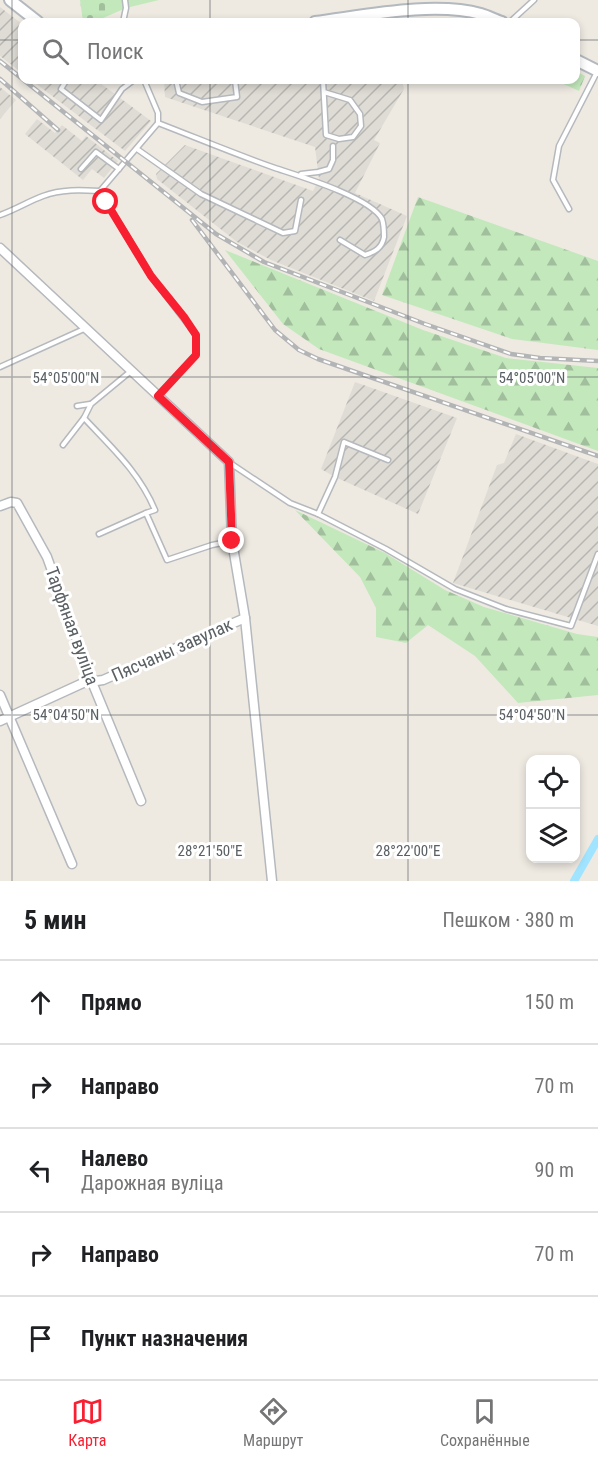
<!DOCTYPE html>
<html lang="ru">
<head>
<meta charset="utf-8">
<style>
  :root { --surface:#fff; --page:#f6f6f6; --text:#202124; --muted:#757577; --line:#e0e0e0; --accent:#f71f30 }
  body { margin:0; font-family:"Roboto Condensed",sans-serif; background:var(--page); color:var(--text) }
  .controls { position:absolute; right:18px; bottom:18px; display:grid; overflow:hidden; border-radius:12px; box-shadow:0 3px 9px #0003 }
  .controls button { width:54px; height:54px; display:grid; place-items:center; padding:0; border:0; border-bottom:2px solid var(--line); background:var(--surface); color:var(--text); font:30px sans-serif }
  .stop { position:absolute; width:18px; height:18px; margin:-14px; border:4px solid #f71f30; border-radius:50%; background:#fff }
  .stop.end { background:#f71f30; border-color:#fff; box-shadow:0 2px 6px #0008 }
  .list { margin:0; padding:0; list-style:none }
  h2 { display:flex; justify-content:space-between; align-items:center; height:78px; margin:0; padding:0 24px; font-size:26px }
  h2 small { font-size:20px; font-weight:400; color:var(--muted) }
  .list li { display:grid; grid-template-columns:39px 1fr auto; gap:18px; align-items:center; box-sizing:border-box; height:84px; padding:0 24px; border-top:2px solid var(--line) }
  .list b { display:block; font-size:22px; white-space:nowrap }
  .list p { margin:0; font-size:20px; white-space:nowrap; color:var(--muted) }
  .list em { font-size:20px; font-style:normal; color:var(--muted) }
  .icon { flex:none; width:33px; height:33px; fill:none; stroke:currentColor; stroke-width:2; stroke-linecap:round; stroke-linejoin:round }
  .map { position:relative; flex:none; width:598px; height:881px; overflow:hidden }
  .search { position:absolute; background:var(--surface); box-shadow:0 3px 9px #0003; left:18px; right:18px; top:18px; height:66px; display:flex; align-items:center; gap:15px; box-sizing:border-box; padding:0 21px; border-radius:12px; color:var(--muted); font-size:22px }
  .sheet { height:498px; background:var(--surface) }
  nav { display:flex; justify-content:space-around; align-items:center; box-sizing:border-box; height:84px; border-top:2px solid var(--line); background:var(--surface); font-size:16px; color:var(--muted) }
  nav a { display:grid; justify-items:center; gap:3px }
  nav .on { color:var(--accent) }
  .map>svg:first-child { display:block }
</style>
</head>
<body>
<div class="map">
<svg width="598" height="881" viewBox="0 0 598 881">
  <defs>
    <pattern id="industrial-furrows" width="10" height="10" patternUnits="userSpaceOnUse" patternTransform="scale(1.5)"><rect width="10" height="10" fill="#dfdcd6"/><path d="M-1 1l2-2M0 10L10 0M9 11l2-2" fill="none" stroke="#b8b6b1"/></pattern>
    <pattern id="forest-firs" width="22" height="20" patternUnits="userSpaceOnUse" patternTransform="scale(1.5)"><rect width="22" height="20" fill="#c3e8bc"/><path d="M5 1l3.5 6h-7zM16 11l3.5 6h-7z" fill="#a1bf9c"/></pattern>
    <pattern id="cemetery-stones" width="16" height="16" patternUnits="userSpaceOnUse" patternTransform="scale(1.5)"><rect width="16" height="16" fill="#c3e8bc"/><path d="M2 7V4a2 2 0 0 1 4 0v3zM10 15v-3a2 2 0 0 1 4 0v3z" fill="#a1bf9c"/></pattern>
  </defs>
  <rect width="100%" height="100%" fill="#eeeae2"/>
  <g fill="url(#industrial-furrows)">
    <polygon points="0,7 22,24 22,73 0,56"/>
    <polygon points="31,80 96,80 151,121 125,151"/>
    <polygon points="164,80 402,80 404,89 374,140 380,143 355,193 407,216 374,301 271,260 237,242 157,179 156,174 185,145 313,191 319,179 315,147 165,97"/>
    <polygon points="0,87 16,100 0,119"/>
    <polygon points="37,119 55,133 62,125 82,141 86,136 118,161 104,178 92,169 83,180 25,134"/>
    <polygon points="355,382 457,418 418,514 335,477 321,469"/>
    <polygon points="516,434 598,464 598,626 453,583 497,465 504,463"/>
  </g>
  <g fill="url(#forest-firs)">
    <polygon points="576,71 585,76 579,91 555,80 576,80"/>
    <polygon points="418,197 598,261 598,350 512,339 382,295"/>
    <polygon points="225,250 423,330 506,358 598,368 598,451 319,349 283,324"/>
    <polygon points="295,510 385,553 445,590 484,607 577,634 598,637 598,695 518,703 475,656 428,625 406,643 376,637 376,608 360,577"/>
  </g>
  <polygon fill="url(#cemetery-stones)" points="80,0 159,0 126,8 94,22 83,22"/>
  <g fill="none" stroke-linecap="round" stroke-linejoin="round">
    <polyline stroke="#a1e4ff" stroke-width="8" points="574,881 598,839"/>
    <g stroke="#b5b9bd" stroke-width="7">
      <g id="service">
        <polyline points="123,22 126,8 125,0"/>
        <polyline points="510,22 534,0"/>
        <polyline points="176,80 179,93 202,102 237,97 235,80"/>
        <polyline points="323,80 326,135 339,139 353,137 361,126 360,114 350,100 324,92"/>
        <polyline points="66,81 61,89 101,120 122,89 134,80"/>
        <path d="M158,123C197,138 235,154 275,168C299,176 370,197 382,219C384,225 384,232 384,237C382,248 375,252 365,255L340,240"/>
        <polyline points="137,149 201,194 283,233 295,231 301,200"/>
        <polyline points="81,169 96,152 119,169"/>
        <polyline points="301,174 318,172 329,169 333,160 333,146"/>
        <polyline points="100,191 151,276 196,335 196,355 159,396"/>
        <polyline points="569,209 553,180 559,146 597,72"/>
        <path d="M0,215C15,210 29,201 43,196C62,189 80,190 100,191L158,123V113L144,80"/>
        <polyline points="0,367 84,329"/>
        <polyline points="77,406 90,404"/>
        <path d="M84,418C112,448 139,472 155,510L146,513L167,560L212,545L232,541"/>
        <polyline points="63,445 84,418 91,404 131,371"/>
        <polyline points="230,463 290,503 318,514 386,549 455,589 506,609 571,626 598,554"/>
        <polyline points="318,514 335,477 344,442 388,460"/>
        <polyline points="99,534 146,513"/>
      </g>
    </g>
    <g stroke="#b5b9bd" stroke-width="11">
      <g id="minor">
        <polyline points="0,248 229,462 232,541 245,618 272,881"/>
        <polyline points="0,506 11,502 17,503 47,557 92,682 141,801"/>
        <polyline points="0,695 72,864"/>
        <polyline points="0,721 83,683 103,680 245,618"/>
      </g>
    </g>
    <g stroke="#b3b9be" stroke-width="14">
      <g id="secondary">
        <polyline points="10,0 38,22"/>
        <path d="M315,22C363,16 433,1 481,14C488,16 495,20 502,22"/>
        <polyline points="576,60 598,71"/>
      </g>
    </g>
    <use href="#service" stroke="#fff" stroke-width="4"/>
    <use href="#minor" stroke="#fff" stroke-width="8"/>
    <use href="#secondary" stroke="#fff" stroke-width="10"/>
    <g stroke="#b3b4b5" stroke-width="4.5">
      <g id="rail">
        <polyline points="0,61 216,234 264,262 425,324 511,354 540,358 598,361"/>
        <polyline points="0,79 58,130"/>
        <polyline points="192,220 275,330 299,350 318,359 598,456"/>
      </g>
    </g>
    <use href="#rail" stroke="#fff" stroke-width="2" stroke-dasharray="7" stroke-linecap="butt"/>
  </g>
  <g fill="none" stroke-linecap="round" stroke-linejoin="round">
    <polyline stroke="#f71f30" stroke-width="8" points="106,202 151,276 184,317 196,335 196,355 158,396 229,462 232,541"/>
  </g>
  <path fill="none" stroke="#5a6064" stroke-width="1.5" stroke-opacity="0.45" d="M12,0V881M210,0V22M408,0V22M0,40H22M576,40H598M210,80V881M408,80V881M0,377H598M0,715H598"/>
  <g text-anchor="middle" stroke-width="6" stroke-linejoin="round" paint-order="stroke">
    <g font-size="18" fill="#5a6064" stroke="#fff">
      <text transform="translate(72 626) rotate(70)" y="6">Тарфяная вуліца</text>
      <text transform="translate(172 650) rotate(-24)" y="6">Пясчаны завулак</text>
    </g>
  </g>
  <g font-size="15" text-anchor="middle" fill="#5a6064" stroke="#fff" stroke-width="6" stroke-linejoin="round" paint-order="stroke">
    <text x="66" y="383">54°05'00"N</text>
    <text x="532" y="383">54°05'00"N</text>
    <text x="66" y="720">54°04'50"N</text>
    <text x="532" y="720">54°04'50"N</text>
    <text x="210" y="856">28°21'50"E</text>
    <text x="408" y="856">28°22'00"E</text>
  </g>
</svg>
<div class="controls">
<button><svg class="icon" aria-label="locate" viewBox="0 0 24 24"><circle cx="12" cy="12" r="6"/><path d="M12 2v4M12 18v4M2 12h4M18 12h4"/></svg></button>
<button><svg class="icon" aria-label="layers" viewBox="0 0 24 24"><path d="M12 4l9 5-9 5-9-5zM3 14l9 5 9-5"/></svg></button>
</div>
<div class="stop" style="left:106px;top:202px"></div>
<div class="stop end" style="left:232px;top:541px"></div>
<div class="search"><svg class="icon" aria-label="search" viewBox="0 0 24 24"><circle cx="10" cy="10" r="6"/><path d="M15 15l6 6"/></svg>Поиск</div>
</div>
<section class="sheet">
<h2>5 мин<small>Пешком · 380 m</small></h2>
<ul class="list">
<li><svg class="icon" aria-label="ahead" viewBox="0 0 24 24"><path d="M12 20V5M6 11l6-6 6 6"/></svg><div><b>Прямо</b></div><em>150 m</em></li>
<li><svg class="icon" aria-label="right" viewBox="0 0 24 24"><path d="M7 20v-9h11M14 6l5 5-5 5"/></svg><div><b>Направо</b></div><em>70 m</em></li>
<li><svg class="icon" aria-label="left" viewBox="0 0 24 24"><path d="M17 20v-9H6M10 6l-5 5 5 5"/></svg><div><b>Налево</b><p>Дарожная вуліца</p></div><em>90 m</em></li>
<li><svg class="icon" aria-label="right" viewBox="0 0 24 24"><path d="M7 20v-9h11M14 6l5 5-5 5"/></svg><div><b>Направо</b></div><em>70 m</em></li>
<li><svg class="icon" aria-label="arrive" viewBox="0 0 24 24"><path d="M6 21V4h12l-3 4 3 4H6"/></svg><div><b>Пункт назначения</b></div></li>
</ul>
</section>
<nav>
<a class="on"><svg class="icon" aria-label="map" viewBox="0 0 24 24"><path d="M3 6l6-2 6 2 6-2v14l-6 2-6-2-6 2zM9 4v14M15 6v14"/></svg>Карта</a>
<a><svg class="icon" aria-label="directions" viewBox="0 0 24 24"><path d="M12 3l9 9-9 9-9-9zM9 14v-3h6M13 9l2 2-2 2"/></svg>Маршрут</a>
<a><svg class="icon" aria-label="saved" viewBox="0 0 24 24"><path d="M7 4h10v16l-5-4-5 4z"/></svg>Сохранённые</a>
</nav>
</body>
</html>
